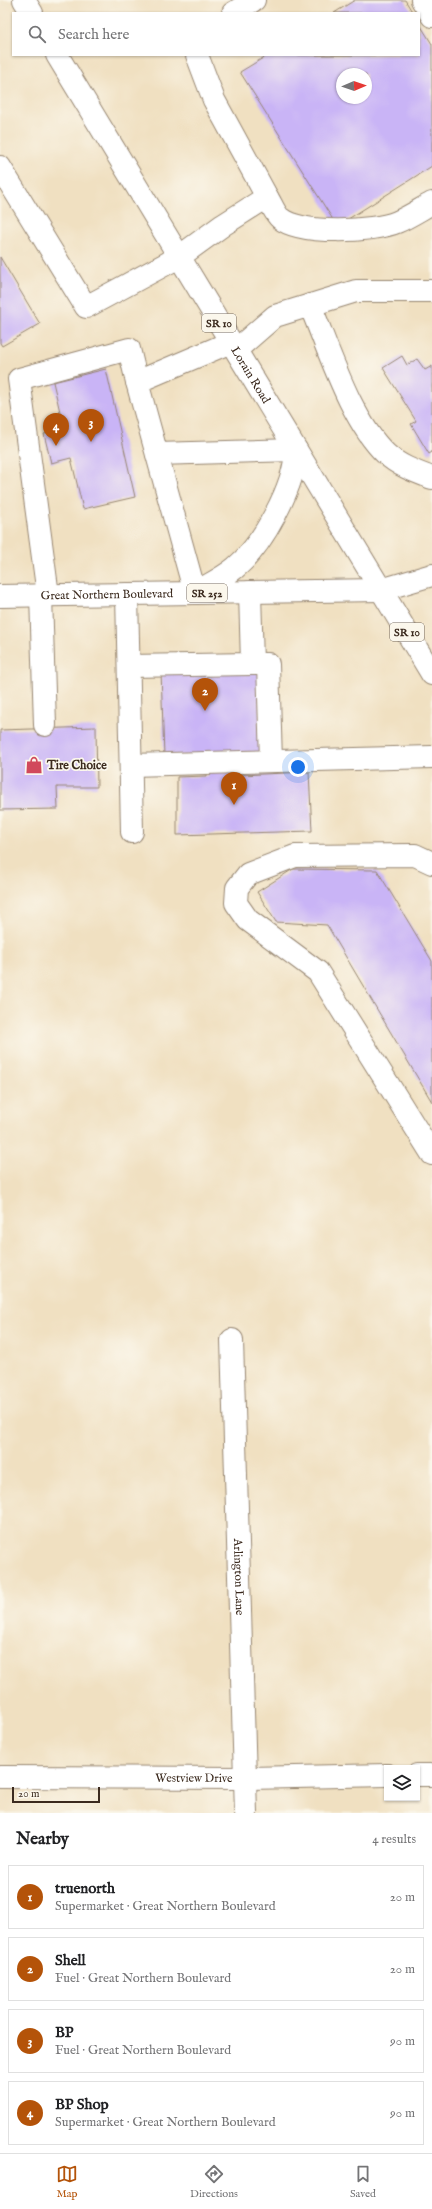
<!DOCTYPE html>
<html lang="en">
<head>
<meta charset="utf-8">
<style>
  :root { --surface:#fff; --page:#f2f2f2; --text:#202124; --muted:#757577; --line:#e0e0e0; --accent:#b45309 }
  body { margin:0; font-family:"IM FELL English",serif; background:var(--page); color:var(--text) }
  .controls { position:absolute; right:12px; bottom:12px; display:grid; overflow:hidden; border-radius:0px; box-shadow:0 1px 3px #0004 }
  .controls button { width:36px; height:36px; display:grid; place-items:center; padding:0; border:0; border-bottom:1px solid var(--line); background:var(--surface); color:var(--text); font:20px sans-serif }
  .compass { position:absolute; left:336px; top:68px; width:36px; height:36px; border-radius:50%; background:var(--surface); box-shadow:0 1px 3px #0004; rotate:88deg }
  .scale { position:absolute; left:12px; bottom:10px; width:88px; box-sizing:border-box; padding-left:4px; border:2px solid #3b2a1e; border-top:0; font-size:11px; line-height:14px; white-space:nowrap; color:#3b2a1e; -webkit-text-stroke:3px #fbf7ec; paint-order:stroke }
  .you { position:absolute; left:298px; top:767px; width:14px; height:14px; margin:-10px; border:3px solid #fff; border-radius:50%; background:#1a73e8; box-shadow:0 0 0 6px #1a73e833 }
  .badge { display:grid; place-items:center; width:26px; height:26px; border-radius:50%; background:var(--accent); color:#fff; font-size:13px; font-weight:700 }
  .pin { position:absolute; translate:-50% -33px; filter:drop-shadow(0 1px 2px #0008) }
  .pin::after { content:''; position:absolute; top:21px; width:14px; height:12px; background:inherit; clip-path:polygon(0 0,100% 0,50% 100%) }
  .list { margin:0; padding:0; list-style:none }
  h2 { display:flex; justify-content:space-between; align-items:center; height:52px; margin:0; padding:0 16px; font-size:17px }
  h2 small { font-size:13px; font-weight:400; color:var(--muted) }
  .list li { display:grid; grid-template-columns:26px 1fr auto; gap:12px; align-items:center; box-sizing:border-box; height:64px; margin:0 8px 8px; padding:0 8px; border:1px solid var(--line); border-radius:0px }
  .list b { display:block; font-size:15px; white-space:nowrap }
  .list p { margin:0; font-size:13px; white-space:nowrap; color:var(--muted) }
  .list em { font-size:13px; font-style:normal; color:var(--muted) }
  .icon { flex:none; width:22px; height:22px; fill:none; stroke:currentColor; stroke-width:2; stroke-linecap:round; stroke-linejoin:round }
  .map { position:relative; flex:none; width:432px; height:1813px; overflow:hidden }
  .search { position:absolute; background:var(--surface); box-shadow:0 1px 3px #0004; left:12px; right:12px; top:12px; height:44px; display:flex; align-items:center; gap:10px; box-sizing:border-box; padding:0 14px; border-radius:0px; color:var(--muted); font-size:15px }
  .sheet { height:340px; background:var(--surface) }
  nav { display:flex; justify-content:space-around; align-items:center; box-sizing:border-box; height:56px; border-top:1px solid var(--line); background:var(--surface); font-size:11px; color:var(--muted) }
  nav a { display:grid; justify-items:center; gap:2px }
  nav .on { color:var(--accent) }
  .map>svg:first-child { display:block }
</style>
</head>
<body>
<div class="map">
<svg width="432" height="1813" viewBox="0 0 432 1813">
  <rect width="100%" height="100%" fill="#fbf7ec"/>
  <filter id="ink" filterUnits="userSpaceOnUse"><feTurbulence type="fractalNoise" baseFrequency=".025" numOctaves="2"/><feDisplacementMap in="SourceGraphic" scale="8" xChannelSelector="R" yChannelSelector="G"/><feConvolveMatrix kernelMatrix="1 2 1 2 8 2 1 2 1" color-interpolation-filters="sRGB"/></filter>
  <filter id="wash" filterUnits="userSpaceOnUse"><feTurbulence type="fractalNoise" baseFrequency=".012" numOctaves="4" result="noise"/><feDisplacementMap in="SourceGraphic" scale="16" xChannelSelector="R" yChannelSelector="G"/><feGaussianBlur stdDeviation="0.9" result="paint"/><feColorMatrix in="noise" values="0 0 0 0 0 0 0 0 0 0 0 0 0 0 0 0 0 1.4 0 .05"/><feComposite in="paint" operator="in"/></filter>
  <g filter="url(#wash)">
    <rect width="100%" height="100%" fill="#f0e0c1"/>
    <g id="blocks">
      <g fill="#c9b4f6" fill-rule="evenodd">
        <polygon points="355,0 405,0 413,13 334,13"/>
        <path d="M419,23L432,44V166L337,226L240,72L268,55H419ZM342,74H366V98H342Z"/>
        <polygon points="0,257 40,324 2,346 0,343"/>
        <polygon points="402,356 407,365 417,359 425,370 432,366 432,452 429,454 411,424 416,421 383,368"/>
        <polygon points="106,369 135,497 83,509 71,458 51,463 44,434 64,429 53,382"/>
        <polygon points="259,670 261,753 164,756 161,671"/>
        <polygon points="96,727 97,787 57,787 58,809 0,810 0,730"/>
        <polygon points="240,771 240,775 309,772 312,831 177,835 177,777 207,776 207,772"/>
        <polygon points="293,869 377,870 432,961 432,1102 327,925 276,922 257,892"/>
      </g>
    </g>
  </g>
  <g filter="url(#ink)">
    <use href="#blocks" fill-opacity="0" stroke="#968570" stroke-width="1"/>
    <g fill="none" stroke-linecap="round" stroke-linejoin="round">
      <g stroke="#968570" stroke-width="24">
        <g id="minor">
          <polyline points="422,0 432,16"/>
          <polyline points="233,13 254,0"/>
          <polyline points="0,167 86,307 179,257 223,225 267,197 214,100 197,55"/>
          <path d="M267,197C271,203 275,214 280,218C299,235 374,232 397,222C409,217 421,209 432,203"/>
          <path d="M310,305C329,350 351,421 386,454C399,466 416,472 432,478"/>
          <polyline points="236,350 275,316 356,291 432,291"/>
          <polyline points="157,454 296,450"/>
          <polyline points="381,590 432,575"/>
          <polyline points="195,593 137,382 231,342"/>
          <polyline points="127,594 132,832"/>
          <polyline points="41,595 45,725"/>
          <polyline points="48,595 19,379 129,349 137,382"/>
          <polyline points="252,664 268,664 271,761"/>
          <polyline points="129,666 252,664 250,592"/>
          <polyline points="131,765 432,757"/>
          <polyline points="432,863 415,855 295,856 248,874 237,888 236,903 248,920 318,972 432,1154"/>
          <path id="s1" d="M232,1340L246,1813"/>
          <polyline points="417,1775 432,1775"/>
          <path id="s2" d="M0,1777L245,1778L387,1775"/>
        </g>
      </g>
      <g stroke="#968570" stroke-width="24">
        <g id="major">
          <polyline points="24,0 32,13"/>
          <path id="s3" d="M57,55L432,674"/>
          <path d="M195,593C208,585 223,578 235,568C262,546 295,486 296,450"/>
          <path id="s4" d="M0,596L381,590"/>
        </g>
      </g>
      <use href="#minor" stroke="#fff" stroke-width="22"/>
      <use href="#major" stroke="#fff" stroke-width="22"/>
    </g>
  </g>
  <defs>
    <g id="shop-bare" transform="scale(1.38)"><path d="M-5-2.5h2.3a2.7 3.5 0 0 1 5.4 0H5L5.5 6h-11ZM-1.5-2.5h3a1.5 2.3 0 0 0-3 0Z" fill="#d1495b" stroke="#fbf7ec" stroke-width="2.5" paint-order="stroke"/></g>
  </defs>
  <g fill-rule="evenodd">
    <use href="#shop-bare" x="34" y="765"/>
  </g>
  <g text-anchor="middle" stroke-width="3.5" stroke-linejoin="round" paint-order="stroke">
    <g fill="#fbf7ec" stroke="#75685c" stroke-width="1">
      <rect x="202" y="314" width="34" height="18" rx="3"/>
      <rect x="187" y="584" width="40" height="18" rx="3"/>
      <rect x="390" y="623" width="34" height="18" rx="3"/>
    </g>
    <g font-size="11" font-weight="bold" fill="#3b2a1e">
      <text x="219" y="327">SR 10</text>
      <text x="207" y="597">SR 252</text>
      <text x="407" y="636">SR 10</text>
    </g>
    <g font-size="12" fill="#3b2a1e" stroke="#fbf7ec">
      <text dy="4" stroke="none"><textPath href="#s3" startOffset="374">Lorain Road</textPath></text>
      <text dy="4" stroke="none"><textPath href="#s4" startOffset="107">Great Northern Boulevard</textPath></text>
      <text dy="4" stroke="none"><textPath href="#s1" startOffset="237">Arlington Lane</textPath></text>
      <text dy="4" stroke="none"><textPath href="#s2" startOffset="194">Westview Drive</textPath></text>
    </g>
    <g font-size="12" font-weight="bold" fill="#3b2a1e" stroke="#fbf7ec" text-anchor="start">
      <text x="47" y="769">Tire Choice</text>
    </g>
  </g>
</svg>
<div class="controls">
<button><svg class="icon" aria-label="layers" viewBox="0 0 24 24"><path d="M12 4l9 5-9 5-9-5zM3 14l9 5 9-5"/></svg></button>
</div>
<svg class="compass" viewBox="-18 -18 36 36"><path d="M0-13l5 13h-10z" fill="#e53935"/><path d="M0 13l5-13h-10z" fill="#757577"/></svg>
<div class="scale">20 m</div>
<div class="you"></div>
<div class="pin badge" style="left:234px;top:805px">1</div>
<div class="pin badge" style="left:205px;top:711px">2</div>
<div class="pin badge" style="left:91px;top:442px">3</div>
<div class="pin badge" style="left:56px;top:446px">4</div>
<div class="search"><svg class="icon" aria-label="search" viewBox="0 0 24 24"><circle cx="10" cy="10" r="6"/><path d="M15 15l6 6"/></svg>Search here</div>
</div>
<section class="sheet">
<h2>Nearby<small>4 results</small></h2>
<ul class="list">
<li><span class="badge">1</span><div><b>truenorth</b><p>Supermarket · Great Northern Boulevard</p></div><em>20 m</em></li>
<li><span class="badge">2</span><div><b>Shell</b><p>Fuel · Great Northern Boulevard</p></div><em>20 m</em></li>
<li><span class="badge">3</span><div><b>BP</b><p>Fuel · Great Northern Boulevard</p></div><em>90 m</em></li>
<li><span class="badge">4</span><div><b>BP Shop</b><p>Supermarket · Great Northern Boulevard</p></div><em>90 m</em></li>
</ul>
</section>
<nav>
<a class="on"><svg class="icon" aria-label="map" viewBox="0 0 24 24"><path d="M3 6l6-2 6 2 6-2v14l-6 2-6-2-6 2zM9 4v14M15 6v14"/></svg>Map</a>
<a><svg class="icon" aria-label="directions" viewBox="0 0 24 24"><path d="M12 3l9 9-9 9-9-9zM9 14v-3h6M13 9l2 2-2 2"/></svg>Directions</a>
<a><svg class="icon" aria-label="saved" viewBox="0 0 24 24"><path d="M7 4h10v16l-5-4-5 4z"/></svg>Saved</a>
</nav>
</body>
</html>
